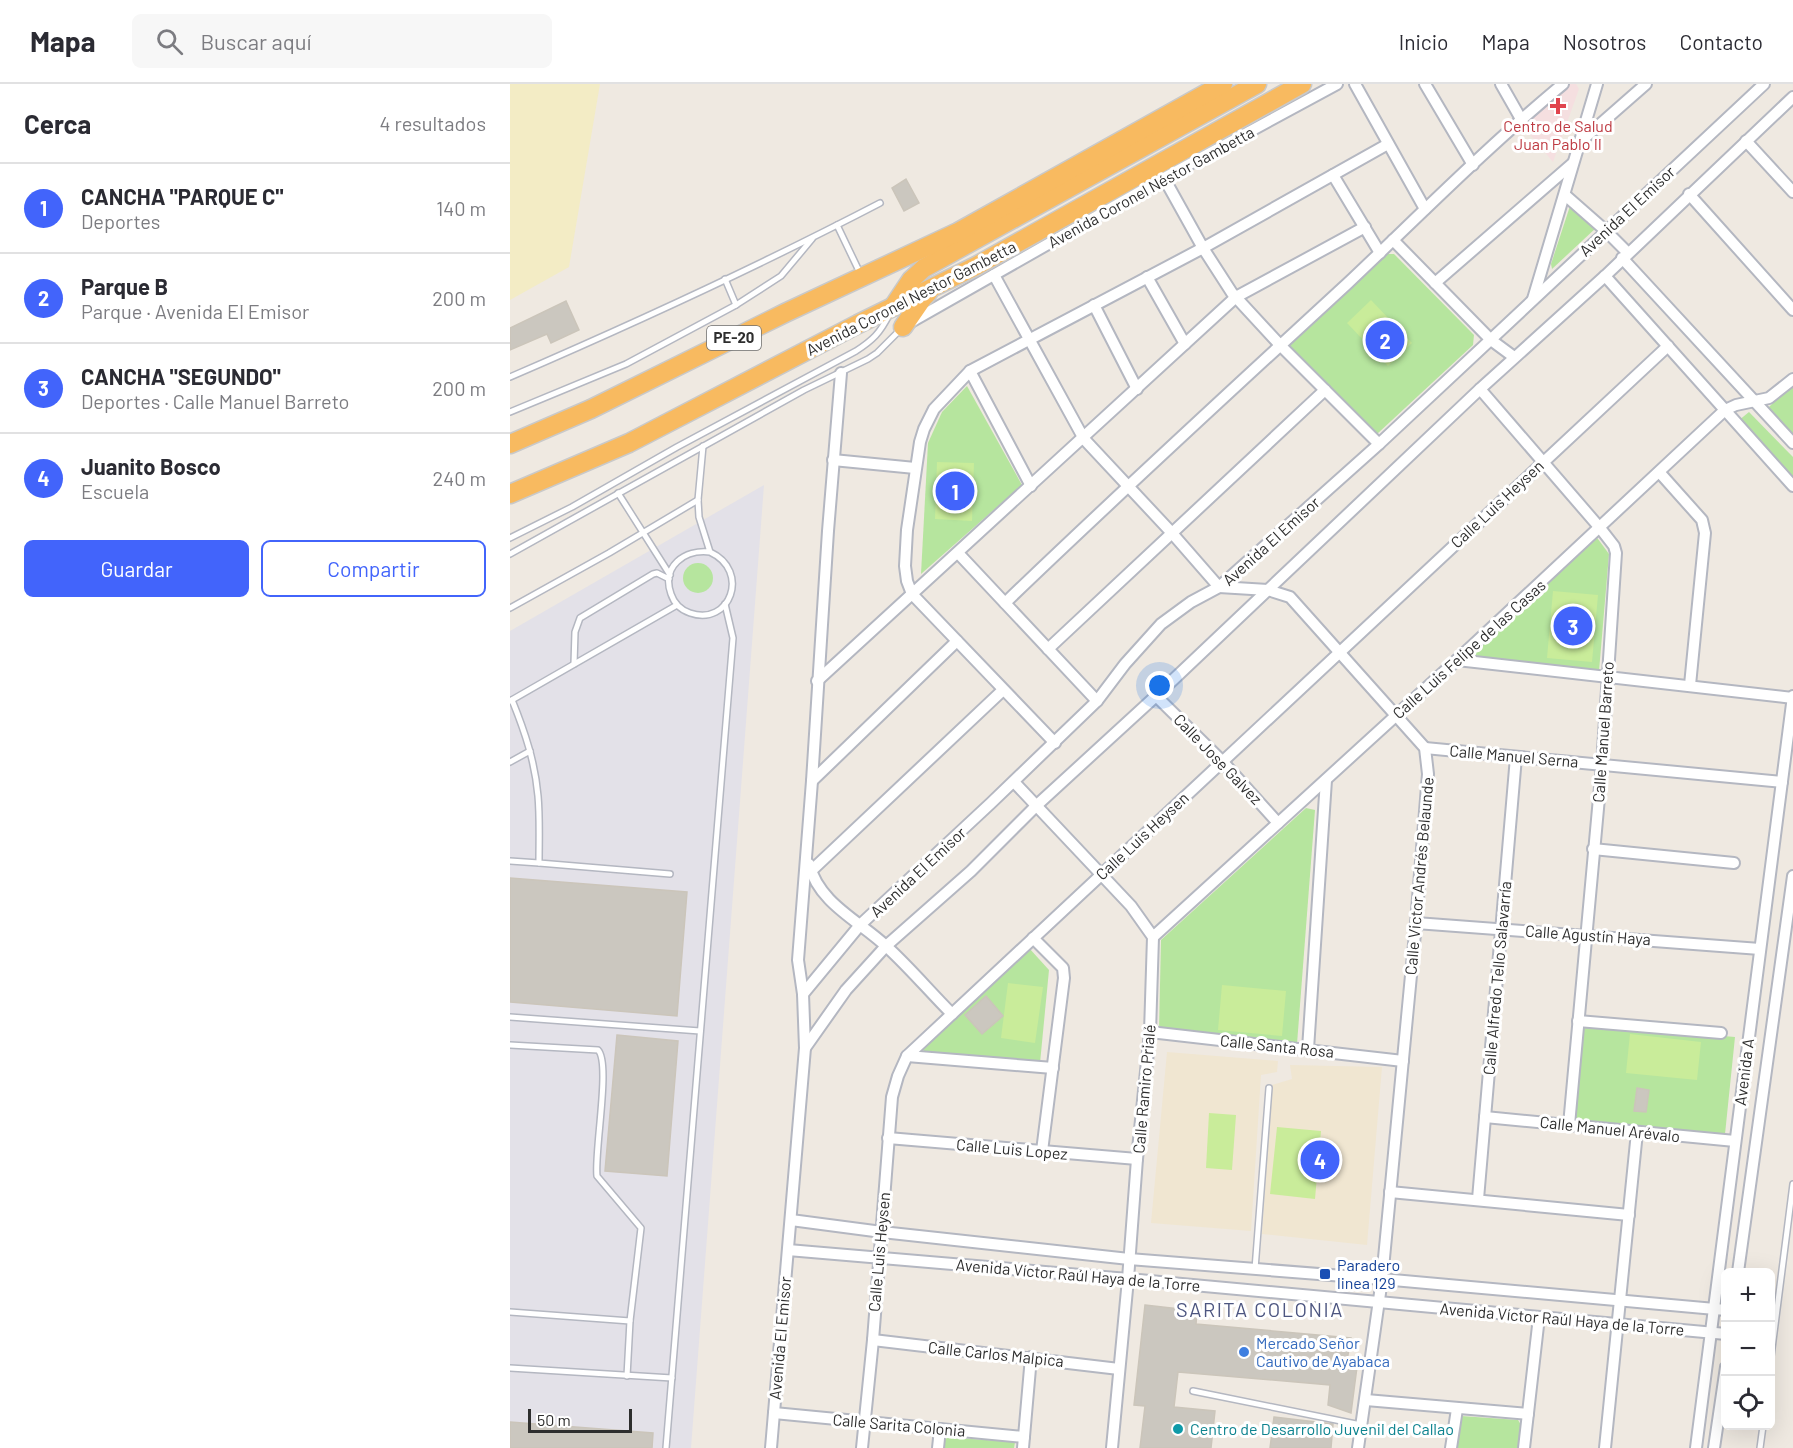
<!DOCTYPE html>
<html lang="es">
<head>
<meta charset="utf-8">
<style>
  :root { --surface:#fff; --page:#f7f7f7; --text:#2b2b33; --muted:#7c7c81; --line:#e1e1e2; --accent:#4264fb }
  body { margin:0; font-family:Barlow,sans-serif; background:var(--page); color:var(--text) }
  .controls { position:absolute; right:18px; bottom:18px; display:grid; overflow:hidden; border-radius:9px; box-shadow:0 6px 24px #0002 }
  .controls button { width:54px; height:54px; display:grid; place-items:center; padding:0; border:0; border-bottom:2px solid var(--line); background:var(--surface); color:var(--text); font:30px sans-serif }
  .scale { position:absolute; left:18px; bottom:15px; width:104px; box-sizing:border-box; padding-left:6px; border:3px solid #2e2e2e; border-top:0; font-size:16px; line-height:21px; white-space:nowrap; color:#2e2e2e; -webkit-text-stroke:4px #fff; paint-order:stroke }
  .you { position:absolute; left:650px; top:602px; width:21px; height:21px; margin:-15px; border:4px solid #fff; border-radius:50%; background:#1a73e8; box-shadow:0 0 0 9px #1a73e833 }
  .badge { display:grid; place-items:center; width:39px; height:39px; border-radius:50%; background:var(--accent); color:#fff; font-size:20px; font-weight:700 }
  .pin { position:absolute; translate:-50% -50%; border:3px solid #fff; box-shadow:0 2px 6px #0006 }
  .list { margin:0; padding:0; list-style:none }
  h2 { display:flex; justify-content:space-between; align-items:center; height:78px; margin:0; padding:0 24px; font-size:26px }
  h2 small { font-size:20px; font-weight:400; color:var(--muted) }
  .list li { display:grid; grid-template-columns:39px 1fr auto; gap:18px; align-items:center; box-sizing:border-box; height:90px; padding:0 24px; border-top:2px solid var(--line) }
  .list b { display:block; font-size:22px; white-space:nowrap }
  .list p { margin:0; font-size:20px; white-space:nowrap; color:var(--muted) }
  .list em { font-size:20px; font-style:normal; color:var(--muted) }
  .actions { display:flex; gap:12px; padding:18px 24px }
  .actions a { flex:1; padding:14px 0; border:2px solid var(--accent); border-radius:9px; text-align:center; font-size:21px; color:var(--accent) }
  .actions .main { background:var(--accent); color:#fff }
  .icon { flex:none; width:33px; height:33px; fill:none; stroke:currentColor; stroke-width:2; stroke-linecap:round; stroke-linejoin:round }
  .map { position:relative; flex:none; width:1283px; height:1364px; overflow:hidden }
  header { display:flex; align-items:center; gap:36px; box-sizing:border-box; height:84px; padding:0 30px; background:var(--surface); border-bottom:2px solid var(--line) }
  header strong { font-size:28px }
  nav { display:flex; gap:33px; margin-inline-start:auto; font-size:21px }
  .search { width:420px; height:54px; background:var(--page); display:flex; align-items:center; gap:15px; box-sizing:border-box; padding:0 21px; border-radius:9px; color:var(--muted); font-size:22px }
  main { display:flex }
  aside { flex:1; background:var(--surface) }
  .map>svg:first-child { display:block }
</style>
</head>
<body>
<header>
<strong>Mapa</strong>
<div class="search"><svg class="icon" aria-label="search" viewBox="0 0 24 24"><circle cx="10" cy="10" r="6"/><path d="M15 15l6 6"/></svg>Buscar aquí</div>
<nav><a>Inicio</a><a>Mapa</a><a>Nosotros</a><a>Contacto</a></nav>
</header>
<main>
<aside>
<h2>Cerca<small>4 resultados</small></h2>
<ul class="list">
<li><span class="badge">1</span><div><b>CANCHA &quot;PARQUE C&quot;</b><p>Deportes</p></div><em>140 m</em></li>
<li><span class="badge">2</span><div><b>Parque B</b><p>Parque · Avenida El Emisor</p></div><em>200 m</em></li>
<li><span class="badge">3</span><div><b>CANCHA &quot;SEGUNDO&quot;</b><p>Deportes · Calle Manuel Barreto</p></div><em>200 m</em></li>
<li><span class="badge">4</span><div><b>Juanito Bosco</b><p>Escuela</p></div><em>240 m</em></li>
</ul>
<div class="actions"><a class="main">Guardar</a><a>Compartir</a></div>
</aside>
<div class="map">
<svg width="1283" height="1364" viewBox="0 0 1283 1364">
  <rect width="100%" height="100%" fill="#efe9e1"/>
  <polygon fill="#e3e1e8" points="254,401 181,1364 0,1364 0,547"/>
  <g fill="#f0e6d1">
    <polygon points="657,968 768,977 767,988 751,991 741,1147 641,1139"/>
    <polygon points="780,981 872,983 857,1161 752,1150 762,1001 782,995"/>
  </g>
  <polygon fill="#f5dfe0" points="1060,0 1066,0 1069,5 1043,78 1011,40"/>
  <g fill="#b6e59e">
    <polygon points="1060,122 1064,122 1087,143 1042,185 1041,180"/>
    <polygon points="877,170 884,170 964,251 963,261 867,350 860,350 778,263"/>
    <polygon points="1283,299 1283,351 1257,325"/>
    <polygon points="457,302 512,401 411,490 418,359 432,328"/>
    <polygon points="1239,328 1283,373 1283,394 1228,337"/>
    <polygon points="1085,451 1099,470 1089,587 957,571"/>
    <circle cx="188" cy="494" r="15"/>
    <polygon points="796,724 805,726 787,960 649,947 651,856"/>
    <polygon points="519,864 539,886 530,979 415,969 412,964"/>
    <polygon points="1072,940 1225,953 1215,1050 1063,1037"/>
    <polygon points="951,1332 1008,1336 1011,1341 1008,1364 945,1364"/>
    <polygon points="433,1353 505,1358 504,1364 431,1364"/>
  </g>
  <polygon fill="#f3ecc5" points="0,0 90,0 59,183 0,216"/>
  <g fill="#c9ec9a">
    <polygon points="861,216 902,259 878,282 837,239"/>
    <polygon points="427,378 464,379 462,437 425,435"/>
    <polygon points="1043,507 1088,511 1082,578 1037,574"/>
    <polygon points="498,899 533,903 525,959 491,954"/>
    <polygon points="712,901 776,907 772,952 708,946"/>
    <polygon points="1120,950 1191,958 1187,996 1116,989"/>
    <polygon points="699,1029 726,1031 722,1086 696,1084"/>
    <polygon points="767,1043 811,1047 805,1115 760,1110"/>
  </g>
  <g fill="#cbc7bf" stroke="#cbc5ba" stroke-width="1.5">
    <polygon points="396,95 409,119 394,127 382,104"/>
    <polygon points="56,217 69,246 41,259 37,250 0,266 0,244"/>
    <polygon points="0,794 177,808 167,932 0,918"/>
    <polygon points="476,912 493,932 472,950 455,931"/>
    <polygon points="107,951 168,957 157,1092 95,1087"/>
    <polygon points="1127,1004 1139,1006 1136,1028 1124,1027"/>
    <polygon points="635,1221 687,1227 686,1240 841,1254 836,1282 847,1283 841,1329 818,1321 820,1301 668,1288 664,1323 705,1327 701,1364 630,1364 635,1322 624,1321"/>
    <polygon points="764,1333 823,1340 821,1364 760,1364"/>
    <polygon points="0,1338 143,1349 142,1364 0,1364"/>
  </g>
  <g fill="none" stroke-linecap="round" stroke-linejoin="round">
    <g stroke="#b4b7c1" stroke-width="8">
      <g id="service">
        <polyline points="327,141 350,189"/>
        <polyline points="215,195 226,221"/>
        <path d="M0,293C125,239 249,182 370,119"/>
        <polyline points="0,328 116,280 226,221 271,192 302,155"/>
        <path d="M193,362L188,416L189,433L200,468C241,487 220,543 180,529C171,526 164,519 161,510C151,482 175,465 200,468"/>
        <polyline points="108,409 160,491"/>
        <path d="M0,454L62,423L167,363L346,267C363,256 370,249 379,231"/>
        <polyline points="0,470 294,306 358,275 367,269 390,246"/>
        <polyline points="0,524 99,469 188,416"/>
        <polyline points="64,580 65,548 70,534 143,490 147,489 159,495"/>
        <path d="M2,616C15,648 25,678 28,712C30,734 29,757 29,779L160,790"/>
        <polyline points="0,617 167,521"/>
        <polyline points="0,678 20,667"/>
        <polyline points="0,777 29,779"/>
        <polyline points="0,933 190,947"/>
        <path d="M0,961L88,966C101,979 84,1068 87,1092L131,1144L120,1237L0,1228"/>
        <polyline points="745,1185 759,1004"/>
        <polyline points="1260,1280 1283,1100"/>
        <polyline points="0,1284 162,1294"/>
        <polyline points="117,1292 120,1237"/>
        <polyline points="683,1307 851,1341"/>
        <polyline points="156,1364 223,554 215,520"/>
        <polyline points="1250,1364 1253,1342"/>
      </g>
    </g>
    <g stroke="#b4b7c1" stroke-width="14">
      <g id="minor">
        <polyline points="845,0 915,125"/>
        <polyline points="915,0 963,81"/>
        <polyline points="991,0 1011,35"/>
        <polyline points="1071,57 1136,0"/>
        <polyline points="1236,57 1283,108"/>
        <polyline points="823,91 870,169"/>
        <polyline points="654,94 693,164 722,209 770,261 869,360"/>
        <polyline points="1179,110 1283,226"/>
        <polyline points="1055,111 1096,147 1118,169"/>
        <polyline points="883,156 981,256 1004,273"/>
        <polyline points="1112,174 1283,359"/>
        <polyline points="484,191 574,355 661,448 709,503 758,506 780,513 915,664 918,690 906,839 872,1195 848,1364"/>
        <polyline points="1095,192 1283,402"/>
        <polyline points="637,193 675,260"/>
        <polyline points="925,199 1062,80"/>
        <polyline points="1023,215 1087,0"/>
        <polyline points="584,221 627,305"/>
        <polyline points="401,238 654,94 827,0"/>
        <polyline points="460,287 521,402"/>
        <polyline points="970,305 1090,444 1104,462 1106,469 1092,681 1059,1041"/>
        <polyline points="323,376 405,384"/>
        <polyline points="1150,389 1192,436 1195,449 1180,601"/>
        <polyline points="448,469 587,617"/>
        <path d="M495,519C607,411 722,306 837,200C908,133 977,63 1053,0"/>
        <polyline points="538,565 815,306"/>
        <polyline points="947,576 1283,614"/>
        <polyline points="307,597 726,213 855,143"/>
        <polyline points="646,612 712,677 768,739"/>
        <polyline points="545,659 402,510 397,497 395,482 397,446 410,358 414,345 424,325 460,287 693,164 878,60"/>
        <polyline points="915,664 1272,698"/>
        <polyline points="302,697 447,557"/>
        <polyline points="504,698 621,822 643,853 640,948 627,1075 618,1195 602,1364"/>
        <polyline points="1083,765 1224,779"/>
        <path d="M299,780C309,820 350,837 377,863C400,884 420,908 442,930"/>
        <polyline points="301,787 493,606"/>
        <polyline points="906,839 1250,865"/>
        <polyline points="643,853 947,576 1215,326 1226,321 1259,314 1283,295"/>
        <polyline points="523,854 553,884 554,894 532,1067"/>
        <polyline points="293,910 350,841 481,719 587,617 615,580 651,540 681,518 709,503 869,360 1254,0"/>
        <polyline points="1068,937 1211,949"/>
        <polyline points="640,948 893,977"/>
        <polyline points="295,964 336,906 376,862 461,787 527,721 646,612 970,305 1095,192 1283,13"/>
        <polyline points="798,965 816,696"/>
        <polyline points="397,972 543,984"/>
        <polyline points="975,1033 1225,1057"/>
        <polyline points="378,1054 627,1075"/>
        <polyline points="880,1108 1119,1131"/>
        <polyline points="968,1115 1006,673"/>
        <polyline points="281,1136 372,1148 619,1175 872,1195 1216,1226"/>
        <polyline points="278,1166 618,1195 1216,1250"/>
        <polyline points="1228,1188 1283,792"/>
        <polyline points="363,1256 609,1285"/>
        <polyline points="856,1316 1018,1330"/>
        <polyline points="264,1329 514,1353"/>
        <polyline points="261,1364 295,964 293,910 288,876 302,697 318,447 331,289"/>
        <polyline points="352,1364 363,1256 382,1013 388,992 397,972 1158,262"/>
        <polyline points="428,1364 430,1345"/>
        <polyline points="513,1364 521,1273"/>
        <polyline points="941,1364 947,1325"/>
        <polyline points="1014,1364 1029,1233"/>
        <polyline points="1095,1364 1127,1048"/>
        <polyline points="1186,1364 1283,612"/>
        <polyline points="1204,1364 1216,1283"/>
      </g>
    </g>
    <g stroke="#c9c9c9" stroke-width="21">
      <g id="trunk">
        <polyline points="383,223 401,196 414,184 747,0"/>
        <polyline points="393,243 413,214 418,209"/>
        <polyline points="0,360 81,325 275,229 448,148 713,0"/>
        <polyline points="0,410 119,359 348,240 466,182 792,0"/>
      </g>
    </g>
    <use href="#service" stroke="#fff" stroke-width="5"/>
    <use href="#minor" stroke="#fff" stroke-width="10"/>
    <use href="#trunk" stroke="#f8ba60" stroke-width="18"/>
  </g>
  <path fill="#e0444e" stroke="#fff" stroke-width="2" d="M1045 13h6v6h6v6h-6v6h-6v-6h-6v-6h6z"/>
  <rect fill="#1a4fb4" stroke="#fff" stroke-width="2" x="809" y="1184" width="12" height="12" rx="3"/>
  <circle fill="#3f7fe0" stroke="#fff" stroke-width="2" cx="734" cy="1268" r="6"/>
  <circle fill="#0f9aa8" stroke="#fff" stroke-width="2" cx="668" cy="1345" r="6"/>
  <g text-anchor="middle" stroke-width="6" stroke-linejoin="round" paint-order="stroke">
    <rect fill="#fff" stroke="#6d6d6d" stroke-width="1.5" x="197" y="242" width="54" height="24" rx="4.5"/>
    <g font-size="15" font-weight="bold" fill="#2e2e2e">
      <text x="224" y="259">PE-20</text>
    </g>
    <g font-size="16" fill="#be3a42" stroke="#fff">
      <text x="1048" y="48">Centro de Salud<tspan x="1048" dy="18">Juan Pablo II</tspan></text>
    </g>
    <g font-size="16" fill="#2e2e2e" stroke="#fff">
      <text transform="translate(641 103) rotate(-29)" y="6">Avenida Coronel Néstor Gambetta</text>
      <text transform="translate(1117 127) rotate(-43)" y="6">Avenida El Emisor</text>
      <text transform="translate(401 214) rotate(-27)" y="6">Avenida Coronel Nestor Gambetta</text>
      <text transform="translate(987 420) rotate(-43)" y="6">Calle Luis Heysen</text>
      <text transform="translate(761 457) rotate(-42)" y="6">Avenida El Emisor</text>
      <text transform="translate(959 565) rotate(-42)" y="6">Calle Luis Felipe de las Casas</text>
      <text transform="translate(1093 648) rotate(-86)" y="6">Calle Manuel Barreto</text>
      <text transform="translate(1004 672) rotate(5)" y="6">Calle Manuel Serna</text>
      <text transform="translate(708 675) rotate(46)" y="6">Calle Jose Galvez</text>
      <text transform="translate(632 752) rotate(-43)" y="6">Calle Luis Heysen</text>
      <text transform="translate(408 788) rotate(-43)" y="6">Avenida El Emisor</text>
      <text transform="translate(909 792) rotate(-85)" y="6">Calle Victor Andrés Belaunde</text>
      <text transform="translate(1078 851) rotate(4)" y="6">Calle Agustín Haya</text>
      <text transform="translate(987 894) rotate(-85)" y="6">Calle Alfredo Tello Salavarría</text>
      <text transform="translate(767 962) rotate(6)" y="6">Calle Santa Rosa</text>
      <text transform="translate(1234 988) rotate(-83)" y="6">Avenida A</text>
      <text transform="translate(634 1005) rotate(-85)" y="6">Calle Ramiro Prialé</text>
      <text transform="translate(1100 1045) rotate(6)" y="6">Calle Manuel Arévalo</text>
      <text transform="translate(502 1065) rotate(5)" y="6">Calle Luis Lopez</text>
      <text transform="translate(369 1168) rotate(-85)" y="6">Calle Luis Heysen</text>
      <text transform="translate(568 1191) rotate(5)" y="6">Avenida Víctor Raúl Haya de la Torre</text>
      <text transform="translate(1052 1235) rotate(5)" y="6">Avenida Víctor Raúl Haya de la Torre</text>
      <text transform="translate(270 1254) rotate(-85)" y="6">Avenida El Emisor</text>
      <text transform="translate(486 1270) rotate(6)" y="6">Calle Carlos Malpica</text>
      <text transform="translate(389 1341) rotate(5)" y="6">Calle Sarita Colonia</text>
    </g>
    <g font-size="16" fill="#164399" stroke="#fff" text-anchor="start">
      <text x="827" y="1187">Paradero<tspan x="827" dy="18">linea 129</tspan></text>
    </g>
    <g font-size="16" fill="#366cbe" stroke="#fff" text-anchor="start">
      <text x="746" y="1265">Mercado Señor<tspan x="746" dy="18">Cautivo de Ayabaca</tspan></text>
    </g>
    <g font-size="16" fill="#0d838f" stroke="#fff" text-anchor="start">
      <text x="680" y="1351">Centro de Desarrollo Juvenil del Callao</text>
    </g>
    <g font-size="20" letter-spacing="1.5" fill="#4d5680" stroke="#fff">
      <text x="750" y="1233">SARITA COLONIA</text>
    </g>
  </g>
</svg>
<div class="controls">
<button>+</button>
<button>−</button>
<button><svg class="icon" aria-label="locate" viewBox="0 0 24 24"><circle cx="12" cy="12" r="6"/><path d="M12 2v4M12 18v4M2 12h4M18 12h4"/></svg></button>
</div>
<div class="scale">50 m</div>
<div class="you"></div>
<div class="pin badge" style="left:445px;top:407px">1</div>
<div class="pin badge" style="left:875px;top:256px">2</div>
<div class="pin badge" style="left:1063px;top:542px">3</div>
<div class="pin badge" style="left:810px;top:1076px">4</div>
</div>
</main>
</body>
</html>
